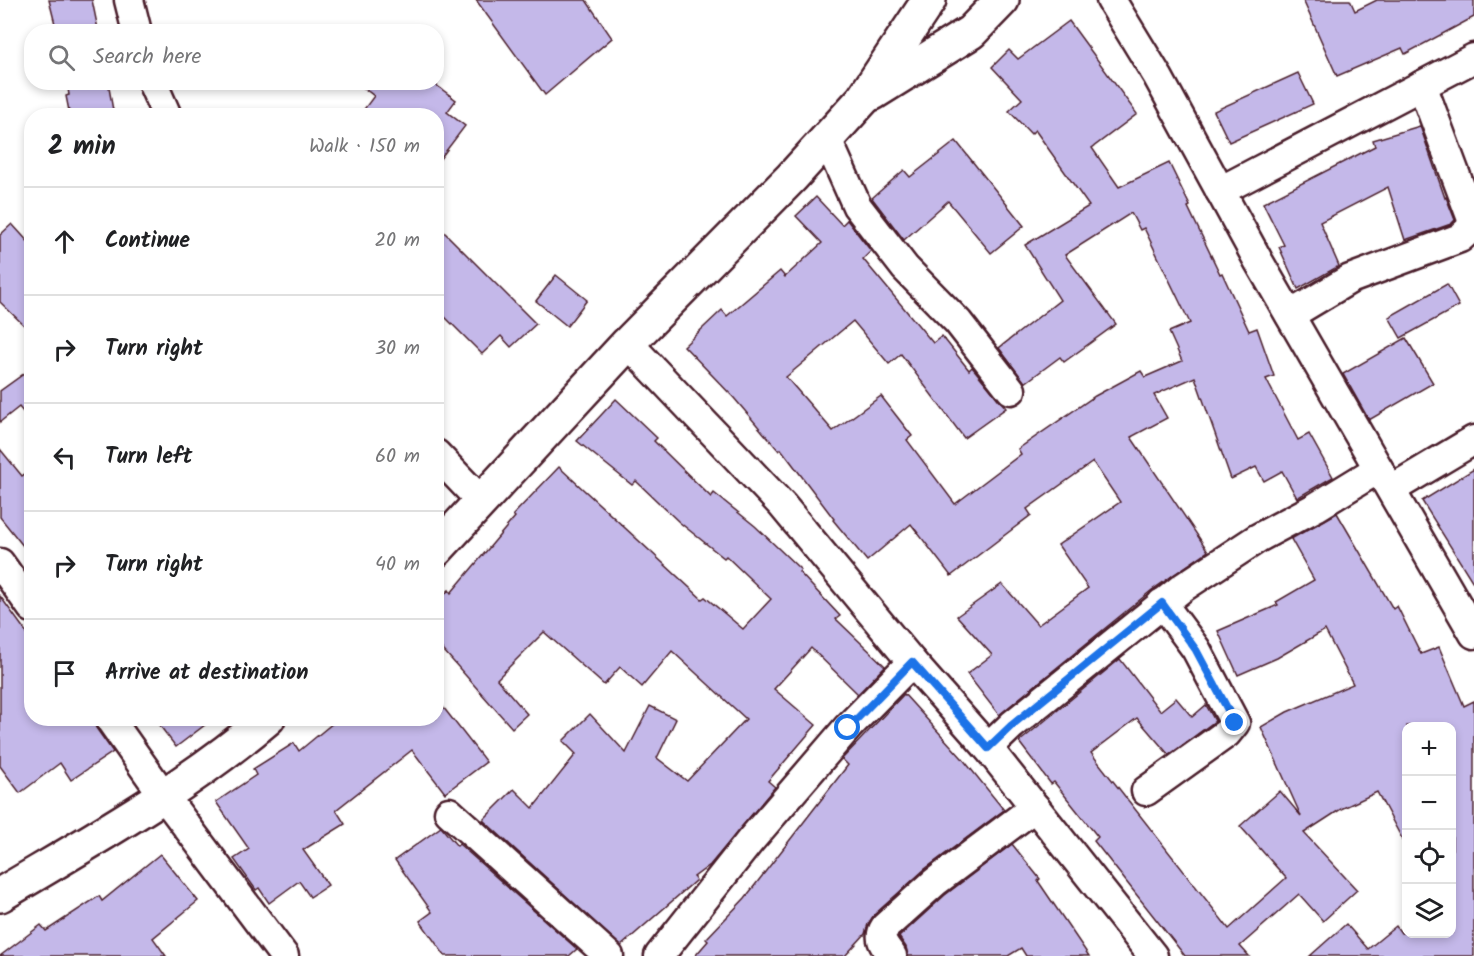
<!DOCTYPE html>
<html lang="en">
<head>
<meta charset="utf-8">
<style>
  :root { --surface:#fff; --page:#f2f2f2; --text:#202124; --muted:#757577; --line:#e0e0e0 }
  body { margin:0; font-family:Kalam,sans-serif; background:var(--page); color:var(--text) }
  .controls { position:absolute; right:18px; bottom:18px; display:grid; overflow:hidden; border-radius:12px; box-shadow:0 3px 9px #0003 }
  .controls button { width:54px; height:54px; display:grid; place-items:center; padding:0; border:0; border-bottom:2px solid var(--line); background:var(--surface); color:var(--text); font:30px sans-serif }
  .stop { position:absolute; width:18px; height:18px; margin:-14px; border:4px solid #1a73e8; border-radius:50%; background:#fff }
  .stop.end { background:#1a73e8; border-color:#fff; box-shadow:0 2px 6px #0008 }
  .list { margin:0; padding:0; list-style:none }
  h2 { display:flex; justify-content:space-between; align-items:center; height:78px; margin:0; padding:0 24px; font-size:26px }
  h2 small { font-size:20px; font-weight:400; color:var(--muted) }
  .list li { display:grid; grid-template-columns:39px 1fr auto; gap:18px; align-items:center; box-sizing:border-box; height:108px; padding:0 24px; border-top:2px solid var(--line) }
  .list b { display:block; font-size:22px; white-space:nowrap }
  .list em { font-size:20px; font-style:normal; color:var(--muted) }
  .icon { flex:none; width:33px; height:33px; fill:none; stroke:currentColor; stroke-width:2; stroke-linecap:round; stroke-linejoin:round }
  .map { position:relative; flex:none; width:1474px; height:956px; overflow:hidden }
  .search { position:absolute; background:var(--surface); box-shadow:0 3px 9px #0003; left:24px; top:24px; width:420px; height:66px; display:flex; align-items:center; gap:15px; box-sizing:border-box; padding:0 21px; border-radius:24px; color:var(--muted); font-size:22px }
  .panel { position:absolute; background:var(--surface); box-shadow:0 3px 9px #0003; left:24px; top:108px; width:420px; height:618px; border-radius:24px }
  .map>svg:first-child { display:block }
</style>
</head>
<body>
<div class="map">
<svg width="1474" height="956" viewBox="0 0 1474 956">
  <rect width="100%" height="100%" fill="#fff"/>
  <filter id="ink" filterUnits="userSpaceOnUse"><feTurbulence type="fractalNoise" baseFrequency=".0167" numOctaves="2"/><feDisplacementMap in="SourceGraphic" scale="12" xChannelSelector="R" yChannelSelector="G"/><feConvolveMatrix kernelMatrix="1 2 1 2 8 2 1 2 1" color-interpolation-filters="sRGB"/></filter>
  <g filter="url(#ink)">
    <g fill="#c4b8e9" stroke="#4a1f2b" stroke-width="1.5">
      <polygon points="49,0 92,0 98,29 87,32 57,32"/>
      <polygon points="476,0 586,0 612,38 545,95"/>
      <polygon points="1303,0 1350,0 1355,11 1377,0 1474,0 1474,17 1405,54 1402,48 1337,76"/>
      <polygon points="1069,21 1137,114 1092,148 1119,187 1169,163 1190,206 1188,207 1220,274 1222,273 1249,331 1257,328 1274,376 1266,379 1298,440 1309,434 1333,477 1297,498 1282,471 1264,481 1256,467 1231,479 1195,377 1154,395 1167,418 1131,437 1208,551 1152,590 999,715 967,674 992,655 957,616 1002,584 1038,625 1088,588 1058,545 1120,502 1093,462 1027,509 1031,515 951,576 911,524 867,561 833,520 834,519 781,449 779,451 734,398 684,346 722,310 727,316 780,271 785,277 822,243 796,216 816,197 842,225 847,220 871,251 863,259 933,343 942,336 969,370 972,367 1006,408 964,438 901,354 889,364 853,321 786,377 833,431 881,396 912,436 907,440 955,504 1021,454 1018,449 1095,396 1141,371 1145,377 1182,361 1169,332 1190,323 1144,228 1140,230 1131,213 1065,255 1116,324 1064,362 1060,357 1025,383 999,348 1060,300 1025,245 1089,206 1035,130 1031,134 1009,111 1022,99 992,67 1009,50 1018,59"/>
      <polygon points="1298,73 1313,104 1229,142 1214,111"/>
      <polygon points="67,82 108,82 114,116 70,116 66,96 69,95"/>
      <polygon points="356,82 432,82 456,100 447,112 465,126 436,164 436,116 359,116 374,96"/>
      <polygon points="1420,126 1445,198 1446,197 1455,220 1451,224 1405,240 1388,187 1320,222 1339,266 1298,289 1279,247 1284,245 1263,203 1375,146 1373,140"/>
      <polygon points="956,141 1024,226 991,253 948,201 904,240 872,198 904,170 910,177"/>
      <polygon points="12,224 32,246 32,333 0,302 0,235"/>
      <polygon points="436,224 536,324 511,347 501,336 482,354 436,308"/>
      <polygon points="556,275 587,300 567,326 536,301"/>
      <polygon points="1447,284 1459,306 1401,338 1389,317"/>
      <polygon points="1406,338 1433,383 1369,420 1343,374"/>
      <polygon points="32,368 32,423 19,407 0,422 0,391"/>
      <polygon points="616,399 657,438 654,441 711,497 714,493 755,526 801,570 799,572 840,616 836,619 885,666 858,694 811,648 774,689 816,725 768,781 775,787 710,865 694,877 696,880 621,946 483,820 514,789 533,808 576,754 563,741 590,714 626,753 650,706 676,719 657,758 687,781 746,719 672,651 642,687 620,667 604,685 544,632 497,679 527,714 512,728 436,642 436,602 449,590 451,593 515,517 513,515 559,467 702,599 705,597 743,629 771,599 726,556 724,558 679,522 636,481 632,485 577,441"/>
      <polygon points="0,449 22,476 32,468 32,557 0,517"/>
      <polygon points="1474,469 1474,584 1422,501"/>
      <polygon points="1337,513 1393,609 1397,606 1421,654 1439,647 1464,706 1474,701 1474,956 1310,956 1346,924 1368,949 1396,926 1401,933 1452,933 1452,726 1407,726 1407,848 1377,792 1341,809 1304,833 1357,890 1323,921 1299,894 1240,946 1249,956 1185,956 1094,841 1098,837 1054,782 1051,784 1019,742 1120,659 1160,711 1176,698 1192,717 1206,705 1215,721 1169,755 1137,718 1091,753 1229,929 1286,878 1240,826 1280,791 1301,816 1261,727 1287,712 1353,684 1325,630 1277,658 1238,675 1218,631 1278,605 1276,602 1314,580 1291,539"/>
      <polygon points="0,596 32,640 32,718 93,718 96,728 113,752 71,780 60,763 20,793 0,766"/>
      <polygon points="904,694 962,758 1004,810 925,869 874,915 868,924 865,934 845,956 695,956 708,941 706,939 745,898 848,765 842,759"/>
      <polygon points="436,698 486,762 445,793 412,750 336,810 345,824 303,850 328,885 310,897 299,881 269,903 259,888 256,890 234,859 249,849 216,802 256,775 253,769 294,743 299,751 339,718 436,718"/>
      <polygon points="154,718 214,718 176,747"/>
      <polygon points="441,827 457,846 459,844 577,949 569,956 445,956 420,921 432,912 395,860"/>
      <polygon points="1012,844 1040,879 1038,881 1089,956 1026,956 1021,948 1008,956 908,956 906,947 899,937 945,895"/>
      <polygon points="160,854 198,901 153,938 166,956 0,956 41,925 46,931 99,896 102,901"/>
    </g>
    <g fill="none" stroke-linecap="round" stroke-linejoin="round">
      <g stroke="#4a1f2b" stroke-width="33">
        <g id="street">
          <polyline points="129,0 137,32"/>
          <polyline points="1111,0 1158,77 1259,262 1474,634"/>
          <polyline points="152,82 167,116"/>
          <polyline points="827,139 857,206 905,268 958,322 1011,390"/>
          <polyline points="1220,191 1474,58"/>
          <polyline points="1290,315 1350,279 1460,238 1470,229 1472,219 1422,85"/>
          <polyline points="628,343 782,505 912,662 988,748 1153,956"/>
          <polyline points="436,454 482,502"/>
          <polyline points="1392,489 1474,440"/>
          <polyline points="0,563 32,608"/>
          <polyline points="109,718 164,796 284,956"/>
          <polyline points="988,748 1012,725 1182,588 1258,538 1316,507 1378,469"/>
          <polyline points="1146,791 1227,733 1235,723 1196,649 1162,603"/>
          <polyline points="449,812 609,956"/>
          <polyline points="659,956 750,841 848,727 912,662"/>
          <path d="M892,956C885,946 877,939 885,927L935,882L1035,807"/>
        </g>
      </g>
      <g stroke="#4a1f2b" stroke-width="38">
        <g id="secondary">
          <polyline points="873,93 971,32 1002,0"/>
          <polyline points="436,550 628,343 792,177 863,99 929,0"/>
          <path d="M0,895C92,840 186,788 268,718"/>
        </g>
      </g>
      <use href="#street" stroke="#fff" stroke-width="28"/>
      <use href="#secondary" stroke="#fff" stroke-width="33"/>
    </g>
  </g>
  <g fill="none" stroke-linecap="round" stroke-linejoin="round" filter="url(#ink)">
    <polyline stroke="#1a73e8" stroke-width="8" points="848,728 912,662 988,748 1012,725 1162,603 1196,650 1235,723"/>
  </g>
</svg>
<div class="controls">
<button>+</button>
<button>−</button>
<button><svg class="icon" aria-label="locate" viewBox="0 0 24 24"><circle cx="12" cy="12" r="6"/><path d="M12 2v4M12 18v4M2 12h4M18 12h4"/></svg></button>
<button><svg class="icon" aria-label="layers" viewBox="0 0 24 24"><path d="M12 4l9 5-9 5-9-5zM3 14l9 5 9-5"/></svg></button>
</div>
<div class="stop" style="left:848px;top:728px"></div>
<div class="stop end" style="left:1235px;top:723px"></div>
<div class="search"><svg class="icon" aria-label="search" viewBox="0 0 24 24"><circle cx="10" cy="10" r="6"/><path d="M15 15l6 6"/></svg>Search here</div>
<section class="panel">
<h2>2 min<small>Walk · 150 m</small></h2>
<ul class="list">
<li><svg class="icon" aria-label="ahead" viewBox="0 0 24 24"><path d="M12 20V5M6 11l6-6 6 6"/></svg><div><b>Continue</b></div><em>20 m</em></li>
<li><svg class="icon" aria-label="right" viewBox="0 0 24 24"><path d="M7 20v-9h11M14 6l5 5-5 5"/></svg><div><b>Turn right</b></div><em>30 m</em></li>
<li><svg class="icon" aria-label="left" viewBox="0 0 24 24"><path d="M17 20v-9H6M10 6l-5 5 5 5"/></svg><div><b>Turn left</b></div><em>60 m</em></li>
<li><svg class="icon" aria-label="right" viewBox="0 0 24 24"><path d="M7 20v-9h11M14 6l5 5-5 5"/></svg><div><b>Turn right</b></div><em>40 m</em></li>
<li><svg class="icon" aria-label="arrive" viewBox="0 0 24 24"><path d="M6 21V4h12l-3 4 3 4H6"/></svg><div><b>Arrive at destination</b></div></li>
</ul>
</section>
</div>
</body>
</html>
